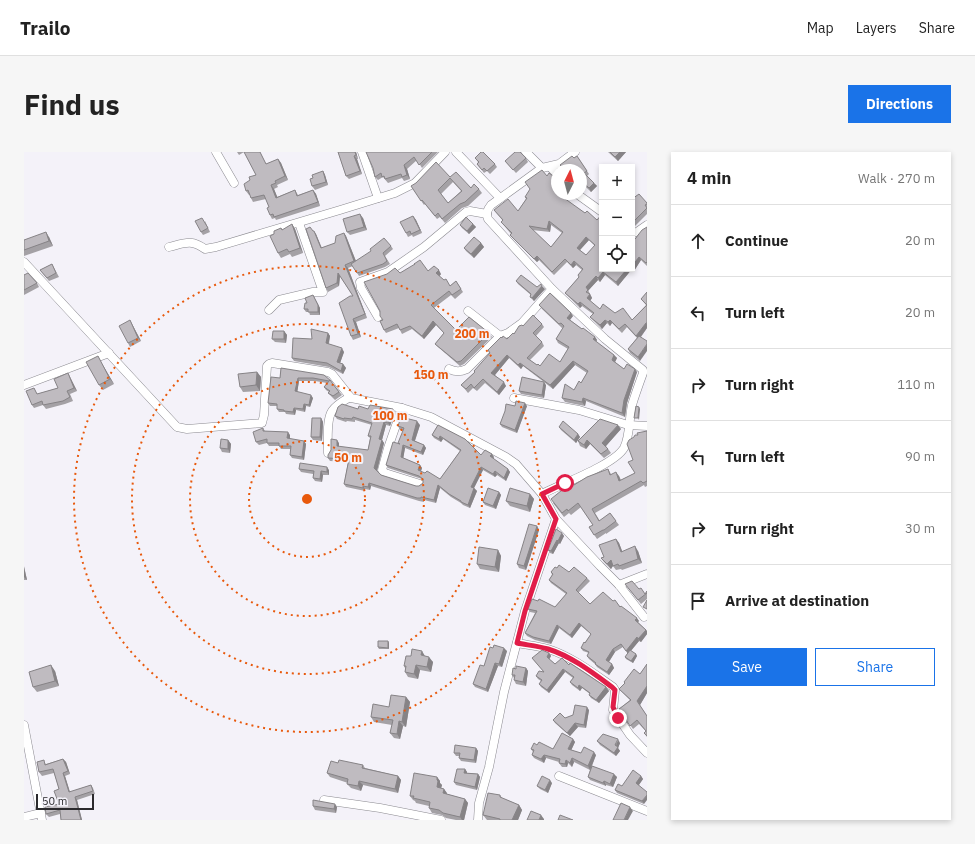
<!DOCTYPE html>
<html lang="en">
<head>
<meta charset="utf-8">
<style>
  :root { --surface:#fff; --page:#f6f6f6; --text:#222; --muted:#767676; --line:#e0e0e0; --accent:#1a73e8 }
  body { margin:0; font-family:"IBM Plex Sans",sans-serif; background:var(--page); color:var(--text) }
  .controls { position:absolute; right:12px; top:12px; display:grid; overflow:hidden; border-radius:0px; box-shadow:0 2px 6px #0003 }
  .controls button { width:36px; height:36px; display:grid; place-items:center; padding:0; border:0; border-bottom:1px solid var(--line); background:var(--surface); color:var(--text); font:20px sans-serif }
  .compass { position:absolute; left:527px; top:12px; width:36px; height:36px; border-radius:50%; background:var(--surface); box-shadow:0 2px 6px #0003; rotate:6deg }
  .scale { position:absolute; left:12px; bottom:10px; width:58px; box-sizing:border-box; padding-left:4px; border:2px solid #2b2a2d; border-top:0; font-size:11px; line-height:14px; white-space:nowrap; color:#2b2a2d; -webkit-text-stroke:3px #f4f2f9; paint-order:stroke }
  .stop { position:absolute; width:12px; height:12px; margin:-9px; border:3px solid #e11d48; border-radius:50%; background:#fff }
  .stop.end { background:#e11d48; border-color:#fff; box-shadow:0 1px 4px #0008 }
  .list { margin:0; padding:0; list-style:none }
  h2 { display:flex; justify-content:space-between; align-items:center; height:52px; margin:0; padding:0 16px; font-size:17px }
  h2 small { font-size:13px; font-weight:400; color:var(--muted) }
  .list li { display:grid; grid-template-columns:26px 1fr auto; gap:12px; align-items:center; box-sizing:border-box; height:72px; padding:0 16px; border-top:1px solid var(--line) }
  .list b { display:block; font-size:15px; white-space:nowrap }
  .list em { font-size:13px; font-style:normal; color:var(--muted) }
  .actions { display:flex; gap:8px; padding:12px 16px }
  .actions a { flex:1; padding:9px 0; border:1px solid var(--accent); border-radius:0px; text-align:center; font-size:14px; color:var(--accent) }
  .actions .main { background:var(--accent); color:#fff }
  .icon { flex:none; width:22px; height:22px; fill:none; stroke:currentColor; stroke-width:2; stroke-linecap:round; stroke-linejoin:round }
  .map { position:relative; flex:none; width:623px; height:668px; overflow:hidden; border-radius:0px }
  header { display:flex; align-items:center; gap:24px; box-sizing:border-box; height:56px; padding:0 20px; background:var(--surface); border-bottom:1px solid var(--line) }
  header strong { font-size:19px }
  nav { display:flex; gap:22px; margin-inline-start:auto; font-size:14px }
  .intro { display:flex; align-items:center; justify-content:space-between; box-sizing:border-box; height:96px; padding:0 24px }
  h1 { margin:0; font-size:28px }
  .button { padding:10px 18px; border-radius:0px; background:var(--accent); color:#fff; font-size:14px; font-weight:700 }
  main { display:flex; gap:24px; padding:0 24px }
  aside { flex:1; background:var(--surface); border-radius:0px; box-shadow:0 2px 6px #0003 }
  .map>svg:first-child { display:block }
</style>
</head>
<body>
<header>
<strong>Trailo</strong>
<nav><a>Map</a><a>Layers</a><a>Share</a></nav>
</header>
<div class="intro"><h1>Find us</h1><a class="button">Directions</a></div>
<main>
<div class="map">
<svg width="623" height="668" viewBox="0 0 623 668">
  <rect width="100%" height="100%" fill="#f4f2f9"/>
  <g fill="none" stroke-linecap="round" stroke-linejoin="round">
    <g stroke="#8b8a90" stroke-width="9">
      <g id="street">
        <polyline points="192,0 210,31"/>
        <polyline points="338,0 354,46"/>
        <polyline points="432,0 476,46"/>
        <polyline points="502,0 518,16"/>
        <path d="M551,0L535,12L518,16L467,53C463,58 462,61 464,67L528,137L581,187L619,218V221C615,232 611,243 608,253C605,266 606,285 600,296C590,313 537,332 518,342L532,367L576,414L595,433L620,465"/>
        <polyline points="526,15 533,22"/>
        <polyline points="553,42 578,60"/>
        <polyline points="608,81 613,80 623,73"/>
        <path d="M145,95C161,91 167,87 181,97L192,95L316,58L371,41L391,31L421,0"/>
        <polyline points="0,110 153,275 163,277 238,271 240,263 243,214 245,212 248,211 304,220 308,222 327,246 378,256 407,265 482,305 492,312 518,342"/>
        <polyline points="245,158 255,148 289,140 299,140 275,71"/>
        <polyline points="444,159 476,184"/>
        <polyline points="354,165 337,136 336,130 364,120 377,111 400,95 442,60 446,59 463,62"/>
        <path d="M425,217C432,220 436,220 443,217L476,184L484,181L498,171L528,137"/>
        <polyline points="0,233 85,201"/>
        <polyline points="490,246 555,258 604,273 623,274"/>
        <polyline points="378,256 364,296 358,318 361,321 396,332"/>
        <path d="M304,301C304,291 302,268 308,259C312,253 319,249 326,245"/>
        <polyline points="595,433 623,422"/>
        <path d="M493,491C503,493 514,494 524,497C547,504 569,521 589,535L591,538L589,558L606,583L623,601"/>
        <polyline points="0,573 18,668"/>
        <polyline points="535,624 623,659"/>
        <polyline points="300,648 356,656 417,668"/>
        <polyline points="0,665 17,661"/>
        <polyline points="454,668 455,651 465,615 480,540 501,459 532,367"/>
      </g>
    </g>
    <use href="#street" stroke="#fff" stroke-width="8"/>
  </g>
  <g fill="#a4a1a5" fill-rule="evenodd">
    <polygon points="213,0 236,0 242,12 254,7 257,11 264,28 253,33 254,35 250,37 253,45 271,38 274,43 289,38 292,42 296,54 252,68 251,66 248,67 246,63 245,55 242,47 229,50 227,46 226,43 225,43 222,39 226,28 232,23 220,0 215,3"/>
    <polygon points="314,0 332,0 334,7 333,7 338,22 325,27 322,24"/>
    <polygon points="342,0 414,0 398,16 393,8 383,17 386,27 380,29 378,26 364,31 359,25 354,28 351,25 349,16"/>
    <polygon points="584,0 602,0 594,9"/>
    <polygon points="553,4 565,22 563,24 573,34 567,40 558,31 557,31 557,18 550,6"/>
    <polygon points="451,6 471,12 473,15 466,22 463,19 460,21 453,12 454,10"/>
    <polygon points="502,6 504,10 492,21 481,9"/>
    <polygon points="299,19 301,23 304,33 291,38 288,34 289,26"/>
    <path d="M426,25L447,36L455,37L458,41L444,54L438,56L421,71L416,65L413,67L401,52L400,53L387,34ZM429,30L437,39L424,51L417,42Z"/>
    <path d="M533,42H547L548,44L543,49L561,61L578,117H608V85L611,87L623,75V114L617,108L610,119L608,117L594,134L581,123L576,130L574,128L564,138L568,146L566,149L576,157L608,168L622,153L617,147L623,140V176L617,185L616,209L606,201L604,197L613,186L603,175L598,181L588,171L586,174L583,171L578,177L566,165L569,162L558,154L556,156L541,141L555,125L554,123L558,118L552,113L549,116L543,110L530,123L515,108L513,110L486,83L487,82L477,70L479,69L470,58L494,59L502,47L501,45ZM527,73L538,81L527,95L508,78L526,80ZM565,88L571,94L562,103L556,98Z"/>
    <polygon points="608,47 623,51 623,62 610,75 608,76"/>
    <polygon points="389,64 392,68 398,81 389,85 388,83 384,85 382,81"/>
    <polygon points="339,66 343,78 326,83 323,80"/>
    <polygon points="181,69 186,80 179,83 177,80"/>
    <polygon points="268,72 271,77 279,101 268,105 266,102 257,106 254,101 250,82 257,76 259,78"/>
    <polygon points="449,72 452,75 445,82 438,76 436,73"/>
    <polygon points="289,79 292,82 298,96 311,91 320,81 322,84 332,109 367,94 369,97 361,104 366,112 361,115 335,124 329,114 324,116 343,166 332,170 337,185 329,188 327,184 329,144 316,124 315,134 304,140 302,136"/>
    <polygon points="25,85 29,94 0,104 0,88"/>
    <polygon points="457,91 460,95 450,106 442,99 440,96"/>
    <polygon points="28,112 35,125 25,129 16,118"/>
    <polygon points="404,119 417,122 415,124 426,134 432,129 439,140 431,147 427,143 410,156 432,178 465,181 468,185 440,212 436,214 414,195 411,192 420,181 412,173 400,187 388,177 378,182 375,176 362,181 360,178 359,168 376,121"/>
    <polygon points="0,122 1,123 13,131 15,135 0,143"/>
    <polygon points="492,129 513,135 521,137 510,149 506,145 507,143 494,132"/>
    <polygon points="289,143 296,156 296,163 286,163 285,160 282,160 280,157 283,151"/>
    <polygon points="515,153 549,164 546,168 558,177 571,185 573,188 572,190 590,203 593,206 591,210 600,217 613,220 603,251 601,265 562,249 561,254 541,250 538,246 550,238 557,231 563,221 551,213 529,237 499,214 497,217 485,206 471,223 482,234 475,243 461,231 453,239 449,236 444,241 440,236 437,233 451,220 466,202 464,198 478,186 483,187 499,174 518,172 520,175 512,184 518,190 520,194 506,208 513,213 516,214 536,210 544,197 534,191 532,187 540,175 538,176 518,157"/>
    <polygon points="106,168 108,172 117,189 106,195 104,191"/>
    <polygon points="260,179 263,183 262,191 251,190 248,187"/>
    <polygon points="304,181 306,184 305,192 320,200 316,211 319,212 322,216 319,222 305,215 270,209 268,206 288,187"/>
    <polygon points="74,204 77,210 90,232 79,238 75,233"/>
    <polygon points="257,216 307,229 318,243 311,248 304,241 305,240 302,238 300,235 303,231 291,229 275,229 273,240 289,246 286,255 282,254 281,260 272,258 271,263 262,262 261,260 255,260 253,257 253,254 246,254 244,251 256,226"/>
    <polygon points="233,220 237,225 236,239 219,240 216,235"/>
    <polygon points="44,221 53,239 46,242 49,249 41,252 22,257 19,253 10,256 8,253 10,236 13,242 34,236"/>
    <polygon points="522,233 520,246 497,242 495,239"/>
    <polygon points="491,254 503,254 493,281 478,275 476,272"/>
    <polygon points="334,257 344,257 371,260 366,274 362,273 358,288 360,291 353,318 357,323 392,334 395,334 399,331 399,328 398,327 364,316 362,313 375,292 380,279 376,278 374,274 396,273 391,289 400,293 402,296 399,303 381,296 379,306 396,313 398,316 397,320 416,327 436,299 419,287 417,290 410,286 408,283 414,273 457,303 470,305 469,307 484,317 486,320 482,329 473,323 471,325 459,318 450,336 453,339 446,356 439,353 437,351 427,345 416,336 412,351 400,348 400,350 395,349 347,334 346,338 341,337 341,339 322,335 320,332 324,310 306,309 304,306 315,291 315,295 344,298 346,286 344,284 348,273 331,268 331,270 323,269 322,270 313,267 311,264"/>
    <polygon points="297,266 299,270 298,289 289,288 287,285"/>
    <polygon points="535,275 554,282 556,285 552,291 537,278"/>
    <polygon points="239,276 241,279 266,283 266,287 280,289 282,292 280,308 268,306 266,303 267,297 257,297 255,294 245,294 243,291 235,293 232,290"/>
    <polygon points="597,277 582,294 587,301 580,306 566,292 562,297 556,294 554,289"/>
    <polygon points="623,279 623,334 621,335 620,333 571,361 576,369 586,361 595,373 582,382 582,381 573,387 565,375 569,373 557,355 547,363 545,361 540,365 529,351 550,333 584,317 587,322 595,324 597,328 611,321 609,308 614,283"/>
    <polygon points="204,288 207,292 206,301 198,300 196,296"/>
    <polygon points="275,317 305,318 305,323 299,323 298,330 291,329 289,326 289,322 277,320"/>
    <polygon points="475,340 477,343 472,357 461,353 459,350"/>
    <polygon points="506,342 510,347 506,360 486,354 482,349"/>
    <polygon points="513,374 515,378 502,418 495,416 493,412"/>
    <polygon points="532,377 540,384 536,392 535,391 529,402 526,401 524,398"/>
    <polygon points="592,387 595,391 598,399 614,399 618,411 598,418 597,417 592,418 589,414 587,417 580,410 577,406 580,405"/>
    <polygon points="474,398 477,404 475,420 456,417 453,412"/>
    <polygon points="0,414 3,428 0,428"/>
    <polygon points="533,416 563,426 566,429 554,441 566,452 589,449 615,469 614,470 623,479 623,482 617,490 615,489 607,499 612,502 613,504 609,511 602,507 601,505 604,501 599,495 591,500 585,510 588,512 590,516 585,523 573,515 571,512 565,507 563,504 565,501 559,499 557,496 567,482 557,474 548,486 535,476 527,492 511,488 503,484 501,481 511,461 506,460 504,457 531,455 542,442 527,431 525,428 528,423 527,420"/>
    <polygon points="604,436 615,437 621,442 623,439 623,447 617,452"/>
    <polygon points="364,489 365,491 365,497 355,497 354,495"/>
    <polygon points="469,496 483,499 478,515 474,514 464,540 451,535 449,532 460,514"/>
    <polygon points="525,501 527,504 525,507 531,512 545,513 585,539 575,551 567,546 565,543 566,542 558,536 556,539 548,533 546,530 549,526 541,520 525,541 517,535 515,532 517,529 514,527 512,524 520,520 508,506"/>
    <polygon points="387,504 401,504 409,510 407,520 396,518 394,527 384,525 381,520 381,516 380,514"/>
    <polygon points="623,512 623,541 616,553 623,564 623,585 620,581 622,579 615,572 609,577 595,557 606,548 595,537 601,531 600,530 616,522"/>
    <polygon points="502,516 504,519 502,534 492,532 490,528 490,526 488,523 492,517"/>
    <polygon points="31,519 35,534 13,540 9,535"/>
    <polygon points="382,545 386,550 382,575 379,574 376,587 370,586 366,581 368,573 350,570 347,565"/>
    <polygon points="565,558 562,576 554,575 546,584 531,571 529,568 541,566"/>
    <polygon points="549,587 551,590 547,598 557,601 572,603 568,614 593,625 589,635 582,633 582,634 566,628 564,625 566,618 550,610 548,615 544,611 543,615 538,615 535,611 535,610 522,606 520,611 510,606 508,603 509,600 507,597 513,593 529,597"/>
    <polygon points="573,589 596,591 594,596 596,599 592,604 576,593"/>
    <polygon points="452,596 454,599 452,611 437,609 435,606 435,604 432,604 430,601"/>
    <polygon points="39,607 42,610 46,622 41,624 46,640 67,633 69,636 71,642 53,648 58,668 37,668 36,662 25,665 22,662 35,652 35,637 30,621 18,624 15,620 22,611 22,612"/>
    <polygon points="314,611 339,613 341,616 374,624 377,628 374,641 339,633 337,639 327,636 323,632 324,631 306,625 303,621"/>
    <polygon points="441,617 443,620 443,621 454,622 456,625 453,638 432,633 430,630"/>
    <polygon points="617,624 619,627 615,633 620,652 593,641 591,638 598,634"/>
    <polygon points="413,625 416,629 416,631 418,633 417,636 420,637 423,642 441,647 444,651 440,668 432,668 422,666 418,663 408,661 405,656 405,654 392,651 391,649 389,648 386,644"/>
    <polygon points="528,631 524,641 516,637 513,634"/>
    <polygon points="476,643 478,646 495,653 498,658 494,668 463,668 459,663"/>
    <polygon points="289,654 313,655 312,661 291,658"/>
  </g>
  <g fill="#868386">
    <polygon points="331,0 332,0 334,7 332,3"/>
    <polygon points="596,0 602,0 594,9 591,5"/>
    <polygon points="330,4 333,7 338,22 336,19"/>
    <polygon points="254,7 257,11 264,28 261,24"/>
    <polygon points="380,13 383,17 386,27 383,23"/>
    <polygon points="299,19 301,23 304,33 302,30"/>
    <polygon points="570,31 573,34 567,40 565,36"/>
    <polygon points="247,33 250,37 255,49 252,46"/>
    <polygon points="289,38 292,42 296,54 294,50"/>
    <polygon points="544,42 547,42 548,44 542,50 540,46"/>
    <polygon points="336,62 339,66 343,78 340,75"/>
    <polygon points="389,64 392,68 398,81 396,78"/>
    <polygon points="525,69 527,73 526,80 523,77"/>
    <polygon points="268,72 271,77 279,101 276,96"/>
    <polygon points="449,72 452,75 445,82 443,79"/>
    <polygon points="290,79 292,82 299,100 297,96"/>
    <polygon points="22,80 25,85 29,94 25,89"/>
    <polygon points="320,81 322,84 333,112 330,109"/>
    <polygon points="562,85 565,88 555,99 553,96"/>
    <polygon points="457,91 460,95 450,106 447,102"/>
    <polygon points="513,104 515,108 513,110 510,107"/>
    <polygon points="615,105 617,108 610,119 608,116 608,114"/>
    <polygon points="550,109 552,113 549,116 547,113"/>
    <polygon points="321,113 324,116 343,166 341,162"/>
    <polygon points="603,117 608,117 594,134 592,130"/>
    <polygon points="415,118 417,122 415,125 412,121"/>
    <polygon points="579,120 581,123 576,130 574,126"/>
    <polygon points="314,121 316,124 315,134 313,131"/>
    <polygon points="572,124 574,128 564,139 562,135"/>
    <polygon points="518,134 521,137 510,149 508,146"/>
    <polygon points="566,142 568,146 566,149 563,146"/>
    <polygon points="289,143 296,156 296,163 294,160"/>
    <polygon points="556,150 558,154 556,156 554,152"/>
    <polygon points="547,161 549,164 545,169 543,166"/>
    <polygon points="329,167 332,170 337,185 334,182"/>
    <polygon points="106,168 108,172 117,189 114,186"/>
    <polygon points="581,168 583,171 578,177 576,173"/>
    <polygon points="586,168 588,171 586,174 584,170"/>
    <polygon points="409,169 412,173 400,187 398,184"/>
    <polygon points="622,171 623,172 623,176 615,187 612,184"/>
    <polygon points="260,179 263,183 262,191 260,187"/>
    <polygon points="304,181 306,184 304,194 302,191"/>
    <polygon points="571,185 573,188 571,191 569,187"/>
    <polygon points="623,192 623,199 616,209 614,205"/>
    <polygon points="318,196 320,200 315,214 313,210"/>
    <polygon points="483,203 485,206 470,224 467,221"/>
    <polygon points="590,203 593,206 590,212 588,208"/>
    <polygon points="74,204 77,210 90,232 86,227"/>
    <polygon points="549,209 551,213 529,237 526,233"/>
    <polygon points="496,211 499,214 497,217 494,213"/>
    <polygon points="319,212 322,216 319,222 317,219"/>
    <polygon points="611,217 613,220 603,251 601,265 598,261 600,248"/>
    <polygon points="233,220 237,225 236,239 232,233"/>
    <polygon points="44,221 53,239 50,236"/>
    <polygon points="274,226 275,229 273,242 271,239"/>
    <polygon points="480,230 482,234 475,243 473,240"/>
    <polygon points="520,230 522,233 520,246 518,243"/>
    <polygon points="287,243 289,246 286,255 285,253"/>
    <polygon points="559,246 562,249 561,254 558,250"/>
    <polygon points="501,251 503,254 493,281 491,278"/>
    <polygon points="280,252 282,254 281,260 279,257"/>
    <polygon points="615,255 616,257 615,268 614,266"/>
    <polygon points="270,256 272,258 271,263 269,260"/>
    <polygon points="369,257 371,260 366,274 364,271"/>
    <polygon points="297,266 299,270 298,289 296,285"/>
    <polygon points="393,269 396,273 390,291 388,288"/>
    <polygon points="360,270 362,273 358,288 360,291 353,319 350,316 355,287"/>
    <polygon points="594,273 597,277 581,295 578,291"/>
    <polygon points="264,280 266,283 266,290 263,286"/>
    <polygon points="554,282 556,285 552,291 550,288"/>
    <polygon points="416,284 419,287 417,290 415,287"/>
    <polygon points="204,288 207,292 206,301 204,297"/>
    <polygon points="313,288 315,291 315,298 313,294"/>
    <polygon points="563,288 566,292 562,297 560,293"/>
    <polygon points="280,289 282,292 280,308 278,305"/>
    <polygon points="379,293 381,296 379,308 377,305"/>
    <polygon points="400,293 402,296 399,303 397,300"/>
    <polygon points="468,302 470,305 468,308 466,304"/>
    <polygon points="396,313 398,316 396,321 394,318"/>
    <polygon points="303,315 305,318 305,323 303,320"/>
    <polygon points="457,315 459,318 449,338 447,335"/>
    <polygon points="484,317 486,320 482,329 480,326"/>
    <polygon points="297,319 299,323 298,330 296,327"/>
    <polygon points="471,319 473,323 471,325 469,322"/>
    <polygon points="592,320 595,324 598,333 595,329"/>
    <polygon points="345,331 347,334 346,338 344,335"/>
    <polygon points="414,333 416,336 412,351 410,348"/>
    <polygon points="339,334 341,337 341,339 339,336"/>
    <polygon points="450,336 453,339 446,356 444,353"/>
    <polygon points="475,340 477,343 472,357 469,354"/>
    <polygon points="506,342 510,347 506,360 503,354"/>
    <polygon points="513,374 515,378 502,418 500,414"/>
    <polygon points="538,381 540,384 536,392 534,389"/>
    <polygon points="592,387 595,391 600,404 597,400"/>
    <polygon points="533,388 535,391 529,402 527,399"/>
    <polygon points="611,394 614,399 618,411 614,407"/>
    <polygon points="474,398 477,404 475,420 471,415"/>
    <polygon points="587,408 590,412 587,417 583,412"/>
    <polygon points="0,414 0,415 3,428 0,425"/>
    <polygon points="613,466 615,469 613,471 611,468"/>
    <polygon points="555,471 557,474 548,486 546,483"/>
    <polygon points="533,473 535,476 527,492 525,489"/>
    <polygon points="622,478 623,479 623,482 617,490 614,487"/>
    <polygon points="613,485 615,489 604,502 602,499"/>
    <polygon points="364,489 365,491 365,497 364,496"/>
    <polygon points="480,496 483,499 478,515 475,512"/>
    <polygon points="589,497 591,500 584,511 582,508"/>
    <polygon points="398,499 401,504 397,503"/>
    <polygon points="525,501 527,504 525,508 523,505"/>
    <polygon points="612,502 613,504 609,511 607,509"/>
    <polygon points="405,505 409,510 407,520 403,515"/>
    <polygon points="471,511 474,514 464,540 462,537"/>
    <polygon points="588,512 590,516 585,523 583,520"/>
    <polygon points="27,513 31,519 35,534 31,529"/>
    <polygon points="392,513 396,518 394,527 390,522"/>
    <polygon points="502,516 504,519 502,534 499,530"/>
    <polygon points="539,517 541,520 525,541 523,538"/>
    <polygon points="555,533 558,536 556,539 554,536"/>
    <polygon points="623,534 623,541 616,553 613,549"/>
    <polygon points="582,535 585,539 575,551 572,548"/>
    <polygon points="382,545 386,550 382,575 378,570"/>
    <polygon points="563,555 565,558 562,576 560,573"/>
    <polygon points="375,569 379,574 376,587 373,582"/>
    <polygon points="551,571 554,575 546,584 543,581"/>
    <polygon points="549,587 551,590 546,601 544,597"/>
    <polygon points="594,587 596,591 594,596 596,599 592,604 590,601"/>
    <polygon points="452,596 454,599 452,611 450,608"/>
    <polygon points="570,600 572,603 566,618 564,614"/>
    <polygon points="520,603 522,606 520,611 517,607"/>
    <polygon points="548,606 550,610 548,615 546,611"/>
    <polygon points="39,607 42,610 46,622 44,619"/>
    <polygon points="542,608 544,611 543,615 541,612"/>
    <polygon points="441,617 443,620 442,624 440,621"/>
    <polygon points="39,621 41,624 47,644 45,640"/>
    <polygon points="454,622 456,625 453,638 451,635"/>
    <polygon points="590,622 593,625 589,635 586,632"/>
    <polygon points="374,624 377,628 374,641 371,637"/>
    <polygon points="617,624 619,627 614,634 612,631"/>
    <polygon points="413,625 416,629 416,631 418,633 416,640 413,635"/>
    <polygon points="526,628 528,631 524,641 521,638"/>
    <polygon points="335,629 339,633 337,639 334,634"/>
    <polygon points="580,629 582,633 582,634 579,631"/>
    <polygon points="420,637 423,641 422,645 419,641"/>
    <polygon points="623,643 623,648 620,652 618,649"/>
    <polygon points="51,645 53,648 58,668 57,668"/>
    <polygon points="441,647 444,651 440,668 438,668 436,665"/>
    <polygon points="311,652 313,655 312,661 310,657"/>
    <polygon points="495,653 498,658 494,668 488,668"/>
    <polygon points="606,655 609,659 604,668 600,668"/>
    <polygon points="517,663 520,667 520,668 515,668"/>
  </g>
  <g fill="#bfbbc0" stroke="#868386" fill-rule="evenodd">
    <polygon points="220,0 236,0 242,12 254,7 261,24 251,29 252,31 247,33 252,46 271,38 273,44 289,38 294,50 250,65 249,62 246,63 243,56 245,55 240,43 227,46 224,38 222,39 220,32 226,28 225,25 232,23"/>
    <polygon points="314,0 331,0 332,3 330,4 336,19 322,24"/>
    <polygon points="342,0 408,0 395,13 390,5 380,13 383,23 378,25 377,22 361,27 360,24 358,25 357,21 351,25 349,16"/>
    <polygon points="457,0 459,0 471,12 463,19 460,16 458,18 453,12 455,10 451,6"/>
    <polygon points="491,0 496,0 502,6 489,18 481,9"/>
    <polygon points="586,0 596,0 591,5"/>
    <polygon points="548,4 550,6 553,4 563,19 560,21 570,31 565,36 557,29 557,18 537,18 539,16 536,13"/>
    <path d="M412,10L426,25L432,20L447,36L450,32L455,37L441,50L436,52L418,67L414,61L411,64L398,48L397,49L387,34L392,31ZM426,26L438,39L424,51L414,38Z"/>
    <path d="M518,18L523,24L525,21L529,24H532L533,23V42H544L540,46L561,61L563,59L573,68L578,62V117H603L592,130L579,120L574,126L572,124L562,135L564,138L562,140L566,142L563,146L576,157L579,152L591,161L599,156L608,168L623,153L617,147L623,140V171H622L612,184L601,172L595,177L586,168L584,170L581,168L576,173L566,165L570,161L556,150L554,152L541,141L555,125L554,123L559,117L550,109L547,113L541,107L528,120L513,104L510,107L486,83L488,81L477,70L479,68L470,58L484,47L494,59L503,46L501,45L506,37L501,30ZM525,69L539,80L527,95L505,74L523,77ZM562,85L571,93L562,103L553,96Z"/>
    <polygon points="299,19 302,30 288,34 286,27 289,26 288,23"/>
    <polygon points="615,42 623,51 623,52 621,53 623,56 608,71 608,47"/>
    <polygon points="336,62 340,75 323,80 319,67"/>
    <polygon points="389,64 396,78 387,82 386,79 382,81 376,70"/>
    <polygon points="442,65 449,72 443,79 436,73"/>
    <polygon points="178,66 184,76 177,80 171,69"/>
    <polygon points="268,72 276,96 265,100 263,97 254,101 246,84 250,82 250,79 257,76 258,78"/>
    <polygon points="286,75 289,79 290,79 297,96 311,91 312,84 320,81 330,109 321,113 341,162 329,167 334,182 327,184 315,151 326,144 329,144 314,121 313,131 302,136 282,77"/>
    <polygon points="623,75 623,110 622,111 615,105 608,114 608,85 611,87 618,78"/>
    <polygon points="22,80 25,89 0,98 0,88"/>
    <polygon points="450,85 457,91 447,102 440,96"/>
    <polygon points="360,86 367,94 359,101 363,109 359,112 333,121 327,112 347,99 346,97"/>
    <polygon points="396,108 404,119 410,114 415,118 412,121 420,128 422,127 426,134 432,129 437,137 428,143 425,139 407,153 432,178 445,165 465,181 437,209 433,210 411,192 420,181 409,169 398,184 386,174 376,178 373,172 360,178 356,169 359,168 356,164 356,159 340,130 363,122 371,116 376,121 391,112 390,112"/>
    <polygon points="28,112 32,121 23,126 16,118"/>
    <polygon points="4,121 13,131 0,138 0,123"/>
    <polygon points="497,123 513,135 517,132 518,134 508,146 506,145 507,142 492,129"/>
    <polygon points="526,141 547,161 543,166 558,177 559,176 571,185 569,187 590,203 588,208 600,217 603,212 611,217 600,248 598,261 559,246 558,250 538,246 541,232 550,238 555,229 557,231 564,219 549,209 526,233 496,211 494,213 483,203 467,221 480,230 473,240 459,227 450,236 447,232 442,237 437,233 451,220 450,219 466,201 464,198 477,185 478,186 479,184 483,187 489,181 490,182 495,174 498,173 499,174 509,163 518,172 509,181 518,190 503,206 513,213 514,212 516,214 525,202 536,210 545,195 532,187 540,174 537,171 535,172 515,153"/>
    <polygon points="289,143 294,153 294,160 284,160 284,157 280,157 281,151 283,151 281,146"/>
    <polygon points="106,168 114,186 104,191 95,174"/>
    <polygon points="287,177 304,181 302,191 318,196 313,210 319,212 317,219 303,211 268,206 269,186 288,187"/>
    <polygon points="249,179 260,179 260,187 248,187"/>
    <polygon points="615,184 623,189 623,192 614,205 604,197"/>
    <polygon points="74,204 86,227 75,233 62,210"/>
    <polygon points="257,216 300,223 307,229 306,228 305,229 289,226 274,226 271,239 287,243 285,253 280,252 279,257 270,256 269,260 260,259 260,258 253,257 253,252 244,251 247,225 256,226"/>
    <polygon points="233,220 232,233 216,235 214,222"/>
    <polygon points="44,221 50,236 43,239 46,245 39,249 19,253 18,249 8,253 2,239 10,236 13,242 34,236 30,227"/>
    <polygon points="498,225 520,230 518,243 495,239"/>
    <polygon points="306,228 315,240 309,244 304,241 306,239 300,235"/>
    <polygon points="492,249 501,251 491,278 476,272 481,259 482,252 491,254"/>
    <polygon points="318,252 334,257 335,254 344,257 346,253 369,257 364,271 360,270 355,287 358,288 350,316 357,323 392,334 395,334 399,331 399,327 395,324 362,313 369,290 376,292 374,291 380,276 374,274 377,265 393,269 388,288 400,293 397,300 379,293 377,305 396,313 394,318 401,321 403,319 416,327 437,298 416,284 415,287 408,283 414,273 441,287 457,303 461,298 468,302 466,304 484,317 480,326 471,319 469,322 457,315 447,335 450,336 444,353 437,350 437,349 425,342 414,333 410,348 397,345 397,346 393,346 345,331 344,335 339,334 339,336 320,332 325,307 304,306 304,303 307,298 307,287 313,288 313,294 344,298 347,284 344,284 348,271 329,265 328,267 320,266 320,267 311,264 314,255"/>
    <polygon points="612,254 615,255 614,266 610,266"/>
    <polygon points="288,266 297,266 296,285 287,285"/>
    <polygon points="576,267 594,273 578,291 584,297 577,302 563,288 560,293 554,289"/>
    <polygon points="539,269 554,282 550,288 535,275"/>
    <polygon points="239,276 239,279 264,280 263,286 280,289 278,305 266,303 267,294 255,294 255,291 243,291 243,287 232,290 229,280"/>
    <polygon points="623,279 623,329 619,331 617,329 568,357 575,369 586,361 592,369 580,378 579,378 570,383 565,375 569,373 554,351 544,359 543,357 538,361 527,347 548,330 550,333 563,325 584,317 586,323 592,320 595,329 611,321 604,310 609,308 603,292 605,288 610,285 611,283 614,283 613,281"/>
    <polygon points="197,287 204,288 204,297 196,296"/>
    <polygon points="276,311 303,315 303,320 297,319 296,327 289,326 290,319 275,317"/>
    <polygon points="464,336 475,340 469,354 459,350"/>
    <polygon points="486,336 506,342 503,354 482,349"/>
    <polygon points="505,372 513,374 500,414 493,412"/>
    <polygon points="532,377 538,381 534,389 533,388 527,399 524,398"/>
    <polygon points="592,387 597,400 611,394 614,407 595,414 594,412 589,414 587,408 583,412 577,406 580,405 575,393"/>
    <polygon points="455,395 474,398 471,415 453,412"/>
    <polygon points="535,413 545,420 550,415 563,426 552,438 566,452 579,440 589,449 591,448 596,455 597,454 613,466 611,468 622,478 614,487 613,485 602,499 597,492 589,497 582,508 588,512 583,520 571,512 572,511 563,504 565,500 557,496 560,490 561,491 567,482 555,471 546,483 533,473 525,489 509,485 501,481 513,459 504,457 508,447 514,449 515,447 531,455 543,441 525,428 529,422 527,420 531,415 533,416"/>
    <polygon points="608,429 615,437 617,436 621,442 623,439 623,441 614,448 601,432"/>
    <polygon points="623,448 623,457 619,455"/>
    <polygon points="354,489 364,489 364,496 354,495"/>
    <polygon points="470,493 480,496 475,512 471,511 462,537 449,532 456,513 460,514 466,495 469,496"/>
    <polygon points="388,497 398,499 397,503 405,505 403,515 392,513 390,522 381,520 382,514 380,514 382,504 387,504"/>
    <polygon points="518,498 525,501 523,505 531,512 538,506 545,513 546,511 582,535 572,548 565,543 566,541 555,533 554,536 546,530 550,525 539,517 523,538 515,532 518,528 512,524 515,519 520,520 508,506"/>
    <polygon points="606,498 612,502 607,509 601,505"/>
    <polygon points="623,512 623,534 613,549 623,564 623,584 620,581 622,579 613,568 606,574 595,557 607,548 595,537 601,531 600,530 610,517 616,522"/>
    <polygon points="27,513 31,529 9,535 5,520"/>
    <polygon points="492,514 502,516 499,530 490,528 491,523 488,523 489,516 492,517"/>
    <polygon points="367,543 382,545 378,570 375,569 373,582 366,581 369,568 347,565 349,552 365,555"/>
    <polygon points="551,553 563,555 560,573 551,571 543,581 529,568 536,561 541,566 549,563"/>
    <polygon points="538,581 549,587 544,597 557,601 560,595 570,600 564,614 548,606 546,611 542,608 541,612 535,611 536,607 520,603 517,607 508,603 510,598 507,597 510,591 513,593 515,590 529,597"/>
    <polygon points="579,582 594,587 591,593 594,595 590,601 573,589"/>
    <polygon points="431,593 452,596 450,608 435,606 436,601 430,601"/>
    <polygon points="39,607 44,619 39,621 45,640 67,633 69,639 51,645 57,668 37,668 36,658 22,662 21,655 35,652 30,639 35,637 29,617 15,620 13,610 20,608 21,613"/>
    <polygon points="315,608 339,613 338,616 374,624 371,637 335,629 334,634 323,632 324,627 303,621 307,609 314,611"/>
    <polygon points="568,614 590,622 586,632 580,629 579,631 564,625"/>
    <polygon points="433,617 441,617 440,621 454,622 451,635 430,630"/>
    <polygon points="609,618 617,624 612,631 623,640 623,643 618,649 591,638 594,632 598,634"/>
    <polygon points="390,621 413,625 413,628 414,629 413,635 420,637 419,641 441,647 436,665 419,661 415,658 405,656 406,650 389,646 390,644 386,644"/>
    <polygon points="518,624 526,628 521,638 513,634"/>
    <polygon points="464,641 476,643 476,645 495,653 488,668 476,668 476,667 459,663"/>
    <polygon points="289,648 311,652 310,657 289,654"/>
    <polygon points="597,651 606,655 600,668 589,668"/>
    <polygon points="507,659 517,663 515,668 503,668"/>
    <polygon points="536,663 549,668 534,668"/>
  </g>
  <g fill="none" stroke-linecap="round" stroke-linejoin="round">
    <path stroke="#e11d48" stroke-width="5" d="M541,331L518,342L532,367L501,459L493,491C503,493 514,494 524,497C547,504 569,521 588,535L591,538L589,555L594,566"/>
  </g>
  <g fill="none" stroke="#e8590c" stroke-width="2" stroke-dasharray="2 4">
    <circle cx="283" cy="347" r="58"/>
    <circle cx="283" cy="347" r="117"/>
    <circle cx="283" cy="347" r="175"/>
    <circle cx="283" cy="347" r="233"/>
  </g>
  <circle cx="283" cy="347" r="6" fill="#e8590c" stroke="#f4f2f9" stroke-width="2"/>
  <g font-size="12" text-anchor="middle" font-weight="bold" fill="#e8590c" stroke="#f4f2f9" stroke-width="4" stroke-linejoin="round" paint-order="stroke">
    <text x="448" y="186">200 m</text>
    <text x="407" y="227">150 m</text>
    <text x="366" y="268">100 m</text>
    <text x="324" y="310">50 m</text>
  </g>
</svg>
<div class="controls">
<button>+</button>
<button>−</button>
<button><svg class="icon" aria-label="locate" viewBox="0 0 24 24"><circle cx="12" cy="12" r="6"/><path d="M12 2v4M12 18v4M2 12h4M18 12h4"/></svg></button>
</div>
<svg class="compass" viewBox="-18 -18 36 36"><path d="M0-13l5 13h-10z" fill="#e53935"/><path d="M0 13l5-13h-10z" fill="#767676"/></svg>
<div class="scale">50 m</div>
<div class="stop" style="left:541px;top:331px"></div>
<div class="stop end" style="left:594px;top:566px"></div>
</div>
<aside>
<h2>4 min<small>Walk · 270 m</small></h2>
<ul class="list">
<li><svg class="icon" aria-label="ahead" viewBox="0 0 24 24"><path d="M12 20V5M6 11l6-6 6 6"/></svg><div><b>Continue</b></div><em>20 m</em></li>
<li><svg class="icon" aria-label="left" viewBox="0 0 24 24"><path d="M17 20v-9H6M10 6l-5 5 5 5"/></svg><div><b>Turn left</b></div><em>20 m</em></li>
<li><svg class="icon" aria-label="right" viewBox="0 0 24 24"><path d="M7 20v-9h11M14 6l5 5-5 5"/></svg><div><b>Turn right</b></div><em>110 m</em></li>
<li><svg class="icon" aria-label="left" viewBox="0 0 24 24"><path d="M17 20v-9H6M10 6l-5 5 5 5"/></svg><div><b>Turn left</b></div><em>90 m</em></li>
<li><svg class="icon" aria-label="right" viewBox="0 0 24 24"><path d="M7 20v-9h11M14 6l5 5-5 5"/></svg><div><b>Turn right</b></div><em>30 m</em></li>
<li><svg class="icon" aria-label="arrive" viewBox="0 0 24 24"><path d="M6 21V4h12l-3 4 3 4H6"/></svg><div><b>Arrive at destination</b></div></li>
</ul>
<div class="actions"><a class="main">Save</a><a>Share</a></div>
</aside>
</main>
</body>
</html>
